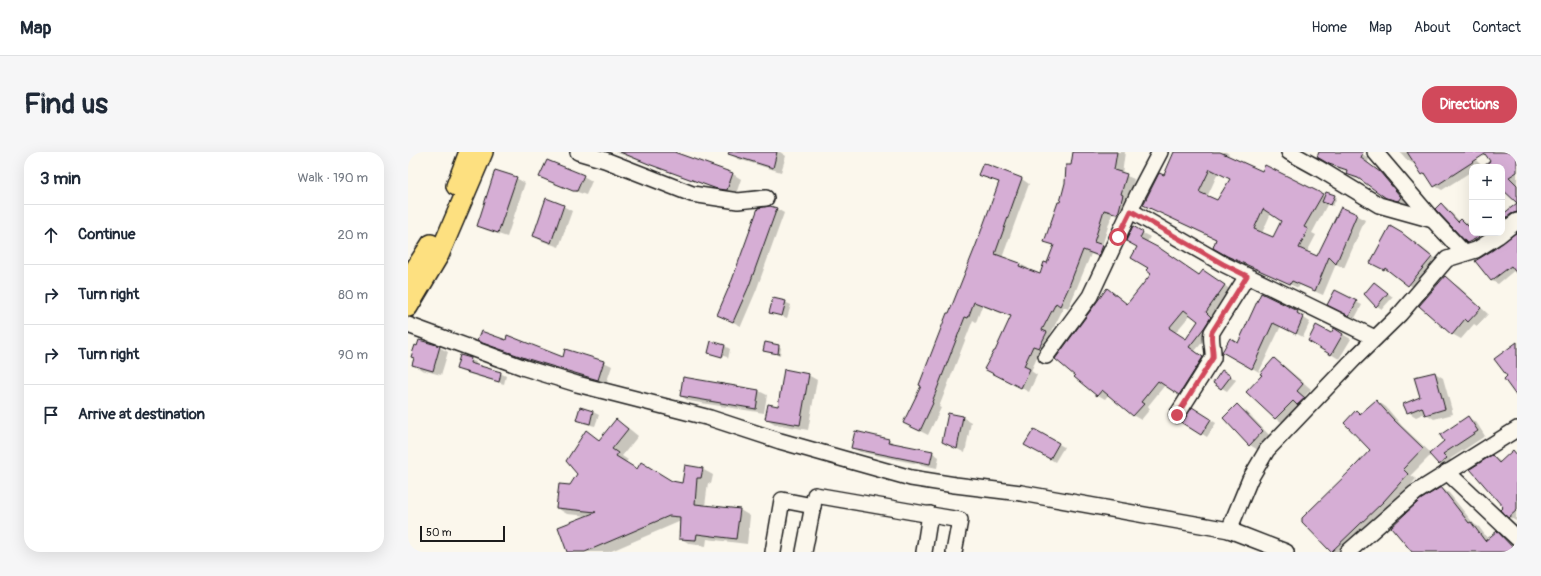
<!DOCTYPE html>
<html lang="en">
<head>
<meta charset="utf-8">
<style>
  :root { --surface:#fff; --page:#f6f6f7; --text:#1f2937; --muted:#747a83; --line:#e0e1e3; --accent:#d1495b }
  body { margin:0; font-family:Pangolin,sans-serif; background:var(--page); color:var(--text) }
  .controls { position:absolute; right:12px; top:12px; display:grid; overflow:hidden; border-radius:8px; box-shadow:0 4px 16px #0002 }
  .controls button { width:36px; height:36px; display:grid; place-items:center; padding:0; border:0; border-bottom:1px solid var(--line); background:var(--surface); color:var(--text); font:20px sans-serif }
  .scale { position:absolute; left:12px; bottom:10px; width:85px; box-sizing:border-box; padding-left:4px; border:2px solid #1c1c1c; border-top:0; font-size:11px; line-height:14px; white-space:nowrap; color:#1c1c1c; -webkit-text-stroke:3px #fbf7ec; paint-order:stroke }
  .stop { position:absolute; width:12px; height:12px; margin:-9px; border:3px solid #d1495b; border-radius:50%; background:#fff }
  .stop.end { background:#d1495b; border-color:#fff; box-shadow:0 1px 4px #0008 }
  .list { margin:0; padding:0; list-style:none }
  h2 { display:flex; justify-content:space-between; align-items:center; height:52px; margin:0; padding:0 16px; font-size:17px }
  h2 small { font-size:13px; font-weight:400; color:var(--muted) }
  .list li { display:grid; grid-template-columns:26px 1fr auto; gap:12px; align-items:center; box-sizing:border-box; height:60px; padding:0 16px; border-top:1px solid var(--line) }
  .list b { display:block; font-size:15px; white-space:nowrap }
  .list em { font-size:13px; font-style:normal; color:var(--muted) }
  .icon { flex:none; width:22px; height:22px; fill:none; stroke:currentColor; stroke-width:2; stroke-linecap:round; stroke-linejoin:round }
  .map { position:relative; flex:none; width:1109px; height:400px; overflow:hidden; border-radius:16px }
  header { display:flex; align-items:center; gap:24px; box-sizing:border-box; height:56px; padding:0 20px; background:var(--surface); border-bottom:1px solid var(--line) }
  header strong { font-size:19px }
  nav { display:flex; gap:22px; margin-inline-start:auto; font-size:14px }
  .intro { display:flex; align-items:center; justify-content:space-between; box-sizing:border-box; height:96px; padding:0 24px }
  h1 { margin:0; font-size:28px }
  .button { padding:10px 18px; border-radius:16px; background:var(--accent); color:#fff; font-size:14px; font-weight:700 }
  main { display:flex; gap:24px; padding:0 24px }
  aside { flex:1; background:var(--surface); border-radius:16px; box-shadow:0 4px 16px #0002 }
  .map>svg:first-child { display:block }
</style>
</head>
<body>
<header>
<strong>Map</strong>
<nav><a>Home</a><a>Map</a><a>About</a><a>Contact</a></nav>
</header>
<div class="intro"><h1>Find us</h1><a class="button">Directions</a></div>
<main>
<aside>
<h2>3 min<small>Walk · 190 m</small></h2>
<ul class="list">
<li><svg class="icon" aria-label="ahead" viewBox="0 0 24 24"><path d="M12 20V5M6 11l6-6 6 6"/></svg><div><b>Continue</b></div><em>20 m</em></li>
<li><svg class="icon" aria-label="right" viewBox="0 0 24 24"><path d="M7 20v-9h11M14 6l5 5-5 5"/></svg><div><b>Turn right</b></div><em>80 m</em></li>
<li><svg class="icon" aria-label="right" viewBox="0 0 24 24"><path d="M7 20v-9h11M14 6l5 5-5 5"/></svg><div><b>Turn right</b></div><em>90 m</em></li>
<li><svg class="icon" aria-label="arrive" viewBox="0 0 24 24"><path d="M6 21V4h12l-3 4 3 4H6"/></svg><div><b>Arrive at destination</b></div></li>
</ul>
</aside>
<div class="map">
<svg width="1109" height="400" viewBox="0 0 1109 400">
  <rect width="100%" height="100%" fill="#fbf7ec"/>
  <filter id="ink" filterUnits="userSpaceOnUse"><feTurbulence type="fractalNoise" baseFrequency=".025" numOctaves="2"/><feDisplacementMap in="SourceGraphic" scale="8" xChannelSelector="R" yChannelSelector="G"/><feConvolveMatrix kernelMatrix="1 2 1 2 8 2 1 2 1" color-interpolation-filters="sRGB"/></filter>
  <g filter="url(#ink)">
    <g fill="#0003" fill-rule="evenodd">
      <polygon points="207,0 265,0 325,22 333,27 328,42 319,41"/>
      <polygon points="322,0 372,0 378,4 373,20 330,7 322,2"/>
      <polygon points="666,0 717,0 714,22 726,27 718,66 704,62 694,94 702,98 699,108 683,102 660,157 656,155 642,183 646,186 639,200 633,197 623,219 629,223 621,240 585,221 588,201 603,165 574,154 568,170 565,168 531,255 533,256 520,283 496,271 514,234 569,94 591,31 572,22 575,13 614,27 621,32 594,106 612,112 620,116 619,118 632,123 639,113 647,94 637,89 653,52 664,14"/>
      <path d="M767,0H818L821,2L820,4L855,20L858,14L917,45L926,44L929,45L925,54L920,51L904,81L908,83L899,100L910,106L934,56L957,68L936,116L928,112L915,143L892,133L890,136L828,108L809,88L744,57ZM810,21L823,27L809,49L799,45ZM863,61L874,69L865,86L854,81Z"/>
      <polygon points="912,0 948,0 954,2 961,6 960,11 979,25 1000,49 997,52 986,49 956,29 946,26 939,22 939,19 929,16 910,5"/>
      <polygon points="992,0 1060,0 1073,13 1070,15 1064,15 1064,19 1034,38 1027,34 1021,25 1015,22 1008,11 1006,12 999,8"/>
      <polygon points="1077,0 1109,0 1109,50 1096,38 1094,39 1094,15 1076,15 1083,9"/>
      <polygon points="175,24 184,29 178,43 141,30 133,25"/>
      <polygon points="108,26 117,31 99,85 78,78 70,74"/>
      <polygon points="1033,52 1039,56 1052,70 1054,68 1059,71 1064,76 1064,81 1068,81 1075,88 1066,94 1060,91"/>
      <polygon points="155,54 164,59 151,95 134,89 126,84"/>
      <polygon points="369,57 376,61 348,139 333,174 311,163"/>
      <polygon points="1109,59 1109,66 1094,73 1094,65"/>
      <polygon points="982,75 1003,87 1032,110 1009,138 985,121 985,122 963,110"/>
      <path d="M725,76L742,85L739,90L791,124L802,123L823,138L804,165L810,169L803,180L787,199L802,209L778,247L757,233L740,254L742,257L733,268L726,264L701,242L697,247L690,243L699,138L720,153L744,121L730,95ZM783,162L792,169L778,188L767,181Z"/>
      <polygon points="1109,82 1109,118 1108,117 1090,132 1084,129 1068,109 1096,92"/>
      <polygon points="1037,126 1051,135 1080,162 1069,174 1066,172 1053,187 1044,182"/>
      <polygon points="966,131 985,145 974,157 969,154 958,142"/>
      <polygon points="927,139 954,153 947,166 926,155"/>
      <polygon points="854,142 890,160 897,164 896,166 902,170 895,185 873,174 851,220 815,199 830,192"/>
      <polygon points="377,150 383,153 379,166 363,160"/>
      <polygon points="926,177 943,187 931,207 901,189 923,182"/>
      <polygon points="71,188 98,189 155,206 196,210 204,214 198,232 129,212 79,193"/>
      <polygon points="304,190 317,194 322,197 320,207 319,205 305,201 305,203 301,200"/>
      <polygon points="371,194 373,196 372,203 356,199"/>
      <polygon points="31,195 40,200 33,223 14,218 5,213"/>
      <polygon points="53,204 68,210 67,214 92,221 98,224 96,232 55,220 49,217"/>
      <polygon points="866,207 874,212 903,237 897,244 904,251 876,271 868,267 840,240 856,223"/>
      <polygon points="1027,221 1035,226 1045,262 1026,267 1017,261 1008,265 1000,260 1013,246"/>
      <polygon points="820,222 828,228 819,239 814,236"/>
      <polygon points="400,223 409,228 400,278 367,272 359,267"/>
      <polygon points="351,239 359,243 356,261 281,249 273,244"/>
      <polygon points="969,249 978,255 994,274 1023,301 1038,290 1060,266 1068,270 1077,284 1042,307 1046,311 1039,317 1031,312 1023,303 1003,323 1008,327 985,354 938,400 926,400 924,399 950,313 963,298 949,260 953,262"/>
      <polygon points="829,254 838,259 862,284 850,298 842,293 816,266"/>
      <polygon points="172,256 185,260 191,263 187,274 175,271 169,268"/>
      <polygon points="785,257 808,271 799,285 775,270"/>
      <polygon points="554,265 563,270 557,301 536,290"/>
      <polygon points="208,269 219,275 230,284 214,304 220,308 218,310 230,318 265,331 275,332 294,317 305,323 303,332 300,331 297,354 332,358 342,364 339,392 299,387 298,394 282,392 272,386 273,369 201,400 160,400 181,364 159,362 149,356 170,322 178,280 192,288"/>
      <polygon points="626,278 656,295 647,310 618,292"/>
      <polygon points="481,288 488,292 524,300 531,305 529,316 452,300 444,296"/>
      <polygon points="1105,299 1109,302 1108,369 1101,365 1097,355 1084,304 1093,310"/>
      <polygon points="1033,336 1041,341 1066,372 1071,375 1080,387 1089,380 1097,385 1109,397 1109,400 1005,400"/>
    </g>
    <g fill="#d6aed5" stroke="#1c1c1c" fill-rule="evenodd">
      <polygon points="212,0 266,0 325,21 319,38 309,37 243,13"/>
      <polygon points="321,0 369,0 365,16 320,2"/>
      <polygon points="665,0 709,0 706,18 719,22 713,42 715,43 710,62 696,58 686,90 695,93 691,104 675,98 660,137 652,154 648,151 634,178 639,180 631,196 625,194 616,214 622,217 613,236 576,217 586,199 587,199 603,164 566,150 560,166 557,165 524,250 525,251 512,279 495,271 513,234 511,233 539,161 541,161 568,93 591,30 570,23 575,11 614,26 587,102 612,111 611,114 632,122 636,110 639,111 646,93 636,90 650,50 652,50 657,31 658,13 663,13"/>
      <path d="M766,0H812L854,19L857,13L915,42L896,75L900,77L891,96L909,104L933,55L949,62L928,112L921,105L907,139L884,129L882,132L819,104L805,96L808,87L735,53L751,21L756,23ZM802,17L822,27L809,48L791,40ZM855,57L873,69L865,85L846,77Z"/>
      <polygon points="911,0 955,0 953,6 972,20 993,45 990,49 978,46 950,26 938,22 939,18 921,12 909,5"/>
      <polygon points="999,0 1109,0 1109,20 1101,25 1109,33 1109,60 1103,62 1094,69 1094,63 1109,51 1094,37 1094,15 1075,15 1082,9 1077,2 1026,35 1017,21 1014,23"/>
      <polygon points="139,8 176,23 169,39 165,39 131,25"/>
      <polygon points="87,18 109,25 90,81 69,74"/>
      <polygon points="918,40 927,43 923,53 914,50"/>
      <polygon points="138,46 156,53 143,91 125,84"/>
      <polygon points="1033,51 1050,70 1053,67 1064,78 1064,81 1067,81 1071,85 1059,91 1027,57"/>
      <polygon points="362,54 369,56 341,134 325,170 309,163 324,128 350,56"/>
      <path d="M725,74L735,80L732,86L753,97L791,123L795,118L817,133L798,160L803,165L796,176L781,195L795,205L771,243L750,229L733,250L736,252L725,264L694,238L689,244L666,225L667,224L647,207L699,136L719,152L743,122L738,118L740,116L723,106L729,95L718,89ZM776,158L790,169L778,187L761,176Z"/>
      <polygon points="982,74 994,81 1024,105 1000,134 977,116 976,118 962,111"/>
      <polygon points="1109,80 1109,122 1103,114 1083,129 1067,109 1085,98"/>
      <polygon points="1037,124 1073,156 1060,170 1057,167 1044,183 1011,154"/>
      <polygon points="966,130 980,141 968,155 956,142"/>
      <polygon points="927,138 949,149 941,164 919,153"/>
      <polygon points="853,141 890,159 889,161 895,165 888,182 865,171 844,217 814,200 822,186 830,191"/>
      <polygon points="365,146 378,149 374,164 361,161"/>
      <polygon points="908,173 923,181 926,176 935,182 923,203 900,189"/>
      <polygon points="73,179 98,188 99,183 155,205 157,197 196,209 190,228 120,207 69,189"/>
      <polygon points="11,188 32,194 25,219 4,213 6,206 3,205 7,193 9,194"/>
      <polygon points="303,189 317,193 314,205 300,201"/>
      <polygon points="357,190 371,193 370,202 355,199"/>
      <polygon points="1109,190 1109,245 1096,227 1099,224 1086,207"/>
      <polygon points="52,203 63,206 62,211 93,220 91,230 48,217"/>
      <polygon points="866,206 895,232 889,239 897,246 889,253 885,249 867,267 838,240 854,223 852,222"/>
      <polygon points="376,217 401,222 392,273 357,267 360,252 370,254"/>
      <polygon points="814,218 823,224 813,237 805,231"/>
      <polygon points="1027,220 1037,257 1017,263 1014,255 999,261 995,252 1012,245 1006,225"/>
      <polygon points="275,225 351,238 348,257 272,244"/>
      <polygon points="968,248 985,267 1015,296 995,317 1000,322 976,349 923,400 894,370 894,366 949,312 962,298 936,271 948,258 952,262"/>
      <polygon points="829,252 855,279 841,294 815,266"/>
      <polygon points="172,255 185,259 182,272 168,268"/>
      <polygon points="784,255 803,267 793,283 774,271"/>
      <polygon points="540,261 555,264 549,297 534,290"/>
      <polygon points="1060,264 1070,279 1035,302 1039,306 1031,313 1021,302 1036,289 1032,283"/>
      <polygon points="208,267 220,277 204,297 210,301 208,304 229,317 233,310 264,329 274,331 277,313 295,316 293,326 289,326 287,352 332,357 328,387 289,382 288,388 271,387 272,365 261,364 177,400 159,400 150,375 188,360 148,356 151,332 162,333 169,322 158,309 178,278 191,288"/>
      <polygon points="626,277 651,291 642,307 616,293"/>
      <polygon points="447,279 481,287 480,290 525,299 522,312 443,296"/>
      <polygon points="1105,298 1109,303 1109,358 1100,366 1092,358 1095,355 1062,317 1084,303 1091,311"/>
      <polygon points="1033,335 1061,371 1063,370 1077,389 1089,379 1109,400 1004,400 983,375 1012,348"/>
    </g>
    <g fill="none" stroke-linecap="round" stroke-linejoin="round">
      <g stroke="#1c1c1c" stroke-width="18">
        <g id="minor">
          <polyline points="170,0 197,8 284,42 330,49 358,46"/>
          <polyline points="881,0 910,16 971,53 1025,68"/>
          <polyline points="967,0 1025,68 1056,101"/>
          <polyline points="723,59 815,112 967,186"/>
          <polyline points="0,173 117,216 169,232 302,266 372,289 503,326 547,333 613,341 821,378 878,400"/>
          <polyline points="638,204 682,144 730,42 752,0"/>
          <path d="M769,263L805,206C806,197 802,189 804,180L839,124"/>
          <polyline points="1039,320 1109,386"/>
          <polyline points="821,378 842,327 859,298 945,208 992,162 1039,107 1068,98 1090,84 1109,69"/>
          <polyline points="365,400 374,348 405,354"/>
          <polyline points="396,400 407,343 552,368 546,400"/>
          <polyline points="516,400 522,362"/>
          <polyline points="940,400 1007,341 1109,277"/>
        </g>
      </g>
      <g stroke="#1c1c1c" stroke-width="22">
        <g id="major">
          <polyline points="48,34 61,0"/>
          <polyline points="0,128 23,92"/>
          <polyline points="0,155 31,103 75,0"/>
        </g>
      </g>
      <use href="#minor" stroke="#fbf7ec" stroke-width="15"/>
      <use href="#major" stroke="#fde080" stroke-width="19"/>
    </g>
  </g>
  <g fill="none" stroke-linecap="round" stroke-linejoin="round" filter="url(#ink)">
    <path stroke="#d1495b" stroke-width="5" d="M710,85L723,59L815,112L839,124L804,180C802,189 806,197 805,206L769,263"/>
  </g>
</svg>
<div class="controls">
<button>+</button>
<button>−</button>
</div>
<div class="scale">50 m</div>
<div class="stop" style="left:710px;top:85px"></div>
<div class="stop end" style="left:769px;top:263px"></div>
</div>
</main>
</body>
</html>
